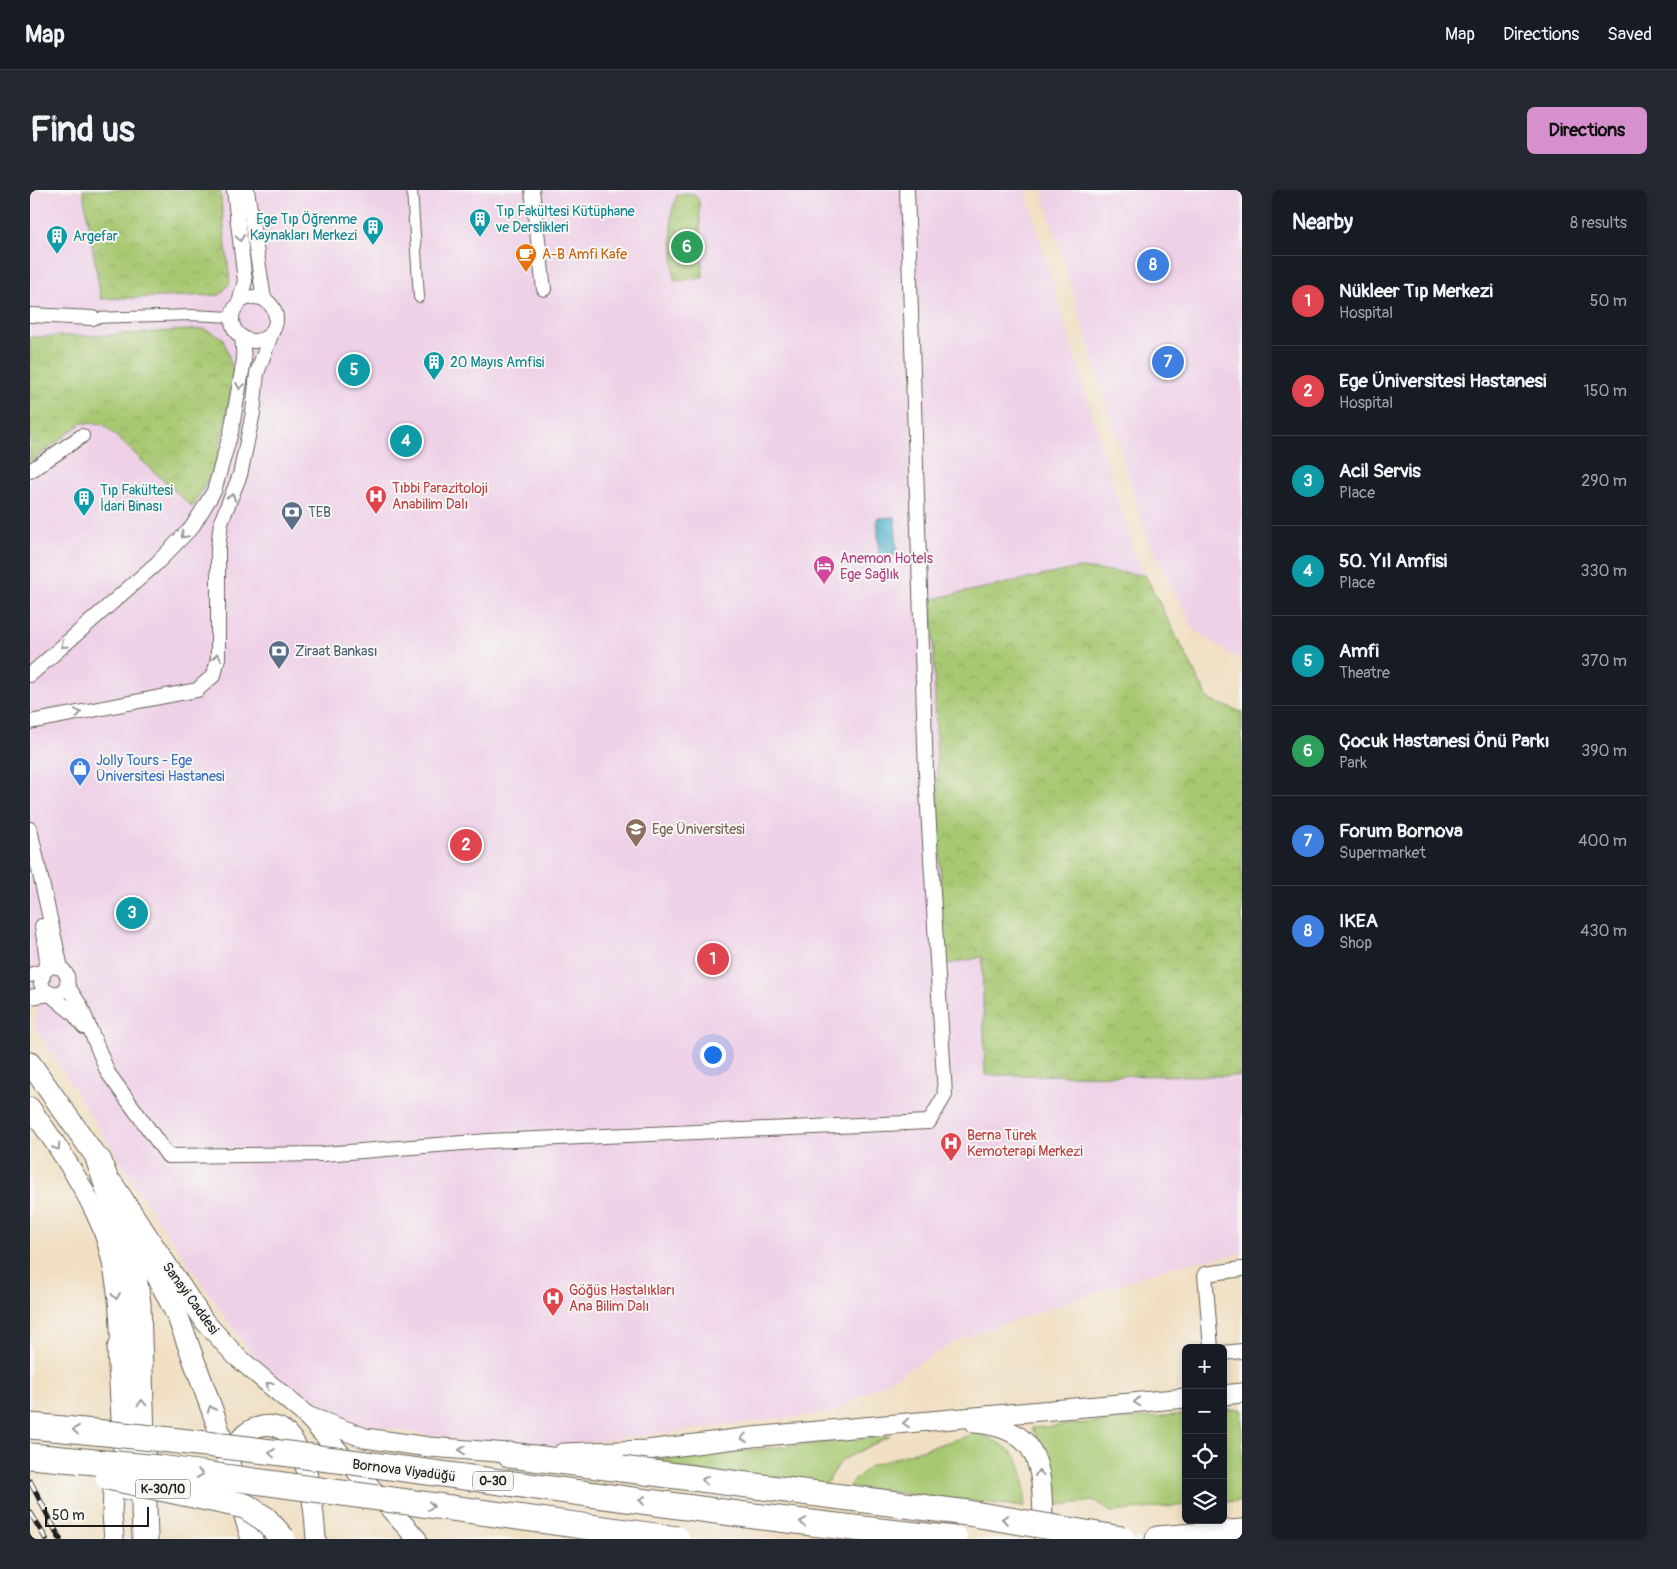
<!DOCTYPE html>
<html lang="en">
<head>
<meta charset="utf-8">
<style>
  :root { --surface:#171b24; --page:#242831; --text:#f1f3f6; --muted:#9ea1a6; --line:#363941; --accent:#d690ce }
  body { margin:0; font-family:Pangolin,sans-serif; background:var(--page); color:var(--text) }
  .controls { position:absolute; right:15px; bottom:15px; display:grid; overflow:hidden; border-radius:8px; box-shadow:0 2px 8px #0003 }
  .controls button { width:45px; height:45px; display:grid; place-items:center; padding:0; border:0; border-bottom:1px solid var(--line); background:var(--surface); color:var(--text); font:25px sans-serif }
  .scale { position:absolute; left:15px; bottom:12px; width:104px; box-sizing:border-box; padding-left:5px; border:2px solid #1c1c1c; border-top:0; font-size:14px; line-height:18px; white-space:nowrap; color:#1c1c1c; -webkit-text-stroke:4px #f6f6f2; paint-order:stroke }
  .you { position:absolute; left:682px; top:864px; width:18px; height:18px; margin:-12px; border:4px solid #fff; border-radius:50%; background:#1a73e8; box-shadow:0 0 0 8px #1a73e833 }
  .badge { display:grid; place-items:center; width:32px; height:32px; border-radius:50%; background:var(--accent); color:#fff; font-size:16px; font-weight:700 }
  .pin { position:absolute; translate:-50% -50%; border:2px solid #fff; box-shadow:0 1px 5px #0006 }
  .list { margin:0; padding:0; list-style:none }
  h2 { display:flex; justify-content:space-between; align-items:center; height:65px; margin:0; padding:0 20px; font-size:21px }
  h2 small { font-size:16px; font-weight:400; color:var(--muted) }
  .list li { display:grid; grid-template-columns:32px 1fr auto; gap:15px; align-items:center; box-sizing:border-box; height:90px; padding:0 20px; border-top:1px solid var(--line) }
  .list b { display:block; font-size:19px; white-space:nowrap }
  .list p { margin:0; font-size:16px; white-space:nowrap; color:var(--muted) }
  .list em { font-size:16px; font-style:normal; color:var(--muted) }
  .icon { flex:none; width:28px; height:28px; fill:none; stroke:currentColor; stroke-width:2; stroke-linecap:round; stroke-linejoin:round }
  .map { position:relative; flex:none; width:1212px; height:1349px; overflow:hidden; border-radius:8px }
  header { display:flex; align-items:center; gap:30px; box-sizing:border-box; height:70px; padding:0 25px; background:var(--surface); border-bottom:1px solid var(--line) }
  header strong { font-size:24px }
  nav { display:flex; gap:28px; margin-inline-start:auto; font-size:18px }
  .intro { display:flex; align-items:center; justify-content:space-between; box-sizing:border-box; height:120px; padding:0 30px }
  h1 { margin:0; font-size:35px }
  .button { padding:12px 22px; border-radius:8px; background:var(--accent); color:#111; font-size:18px; font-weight:700 }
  main { display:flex; gap:30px; padding:0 30px }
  aside { flex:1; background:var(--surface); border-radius:8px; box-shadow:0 2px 8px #0003 }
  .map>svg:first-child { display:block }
</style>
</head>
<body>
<header>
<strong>Map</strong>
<nav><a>Map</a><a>Directions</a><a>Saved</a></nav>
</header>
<div class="intro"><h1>Find us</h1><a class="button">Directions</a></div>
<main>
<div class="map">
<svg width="1212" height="1349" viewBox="0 0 1212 1349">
  <defs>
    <pattern id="park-crowns" width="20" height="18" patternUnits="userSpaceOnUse" patternTransform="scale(1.25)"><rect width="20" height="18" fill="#a7c871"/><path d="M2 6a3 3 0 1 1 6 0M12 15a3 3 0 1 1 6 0" fill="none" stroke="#8fab61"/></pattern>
    <pattern id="water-ripples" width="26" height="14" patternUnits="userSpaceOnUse" patternTransform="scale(1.25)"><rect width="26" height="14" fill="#48adc7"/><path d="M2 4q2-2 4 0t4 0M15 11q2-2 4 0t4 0" fill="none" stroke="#3b8ca1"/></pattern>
  </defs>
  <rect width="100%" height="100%" fill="#f6f6f2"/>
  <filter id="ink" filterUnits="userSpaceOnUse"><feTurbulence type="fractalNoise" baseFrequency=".02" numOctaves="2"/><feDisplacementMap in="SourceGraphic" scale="10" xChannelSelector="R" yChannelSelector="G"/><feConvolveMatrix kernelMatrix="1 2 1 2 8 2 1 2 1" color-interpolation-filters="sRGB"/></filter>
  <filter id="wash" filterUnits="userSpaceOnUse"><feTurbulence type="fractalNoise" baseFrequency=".0096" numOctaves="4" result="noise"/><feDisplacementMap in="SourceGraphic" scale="20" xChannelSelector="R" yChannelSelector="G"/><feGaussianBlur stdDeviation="1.12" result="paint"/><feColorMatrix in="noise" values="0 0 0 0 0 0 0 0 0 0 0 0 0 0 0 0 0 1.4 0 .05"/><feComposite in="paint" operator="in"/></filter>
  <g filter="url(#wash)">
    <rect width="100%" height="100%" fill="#f0dfc2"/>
    <g fill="#eed0e7">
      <polygon points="0,0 995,0 1104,363 1179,510 1212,522 1212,1063 1139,1077 933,1148 803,1222 527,1256 440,1252 321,1232 268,1203 221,1164 126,1027 3,835 9,818 0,795"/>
      <polygon points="1012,0 1212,0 1212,471 1164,440 1116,345"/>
    </g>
    <g fill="#a7c871" stroke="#627246">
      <polygon points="1212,1219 1212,1311 1193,1312 1193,1220"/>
      <polygon points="1156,1224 1156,1315 1081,1322 1065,1311 1020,1316 1021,1276 1002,1238"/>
      <path d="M947,1243C990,1260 995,1271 995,1317L818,1297L839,1276Z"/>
      <polygon points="860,1246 812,1270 794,1297 600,1272"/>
    </g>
    <g fill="url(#park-crowns)" stroke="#627246">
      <polygon points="53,0 190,0 200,93 190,105 71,109"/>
      <polygon points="655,3 664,4 669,11 673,88 644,91 641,25 647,5"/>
      <polygon points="174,139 193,148 204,183 186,276 162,317 73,234 52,233 0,272 0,147 77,145"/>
      <polygon points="1049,378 1115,385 1179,510 1212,522 1212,886 955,885 952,767 913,775 902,409"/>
    </g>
    <polygon fill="url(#water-ripples)" stroke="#326472" points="865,327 867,365 849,366 847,328"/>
  </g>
  <g filter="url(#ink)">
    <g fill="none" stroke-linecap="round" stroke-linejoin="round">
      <g stroke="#666056" stroke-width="12">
        <g id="pedestrian">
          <polyline points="382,0 389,107"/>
          <polyline points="63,128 162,125 202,127"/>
        </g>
      </g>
      <g stroke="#666056" stroke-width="16">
        <g id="minor">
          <polyline points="204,0 215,91 209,113"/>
          <polyline points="217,0 234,109"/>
          <polyline points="502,0 514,99"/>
          <circle cx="224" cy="129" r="22"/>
          <polyline points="0,125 63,128"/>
          <polyline points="0,281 52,246"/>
          <polyline points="0,485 127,373 162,337 172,321 184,301 201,242 214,170 212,147"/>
          <polyline points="0,532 167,500 184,485 188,468 188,358 191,332 210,285 223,223 227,183 242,142"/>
          <path d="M0,639L31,778C41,786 39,797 29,804L16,802L11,794L14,781L22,776L31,778"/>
          <polyline points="0,785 14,781 17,770 12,736"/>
          <polyline points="37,795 50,815 78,883 138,966 293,964 458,951 899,932 915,905 896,584 877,0"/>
          <polyline points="0,807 20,804 44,824 54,837"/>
          <polyline points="1181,1158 1175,1084 1212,1079"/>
          <polyline points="1193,1163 1212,1161"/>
        </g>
      </g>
      <g stroke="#666056" stroke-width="21">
        <g id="secondary">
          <path d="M0,917C24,951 48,986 66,1024C86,1065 92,1126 90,1170"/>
          <polyline points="83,993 175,1132 206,1166 277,1226 387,1349"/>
          <polyline points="1193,1205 1212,1203"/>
          <polyline points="277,1226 335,1248 399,1257 493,1264"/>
          <path d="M945,1233C1021,1239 1010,1291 1014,1349"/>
          <polyline points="533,1263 617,1260 722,1247 1156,1208"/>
          <path d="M202,1267C207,1253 212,1241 228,1237C278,1222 284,1319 286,1349"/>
          <polyline points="84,1349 82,1324 84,1275"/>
        </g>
      </g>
      <g stroke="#666056" stroke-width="23">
        <g id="primary">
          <polyline points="0,873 69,971 76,985"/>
          <polyline points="97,1026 148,1127 185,1228 222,1349"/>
        </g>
      </g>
      <g stroke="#666056" stroke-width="27">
        <g id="motorway">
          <polyline points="69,971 101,1065 108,1114 115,1349"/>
          <polyline points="90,1159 98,1297"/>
          <polyline points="480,1265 592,1279"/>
          <polyline points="1128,1349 1212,1342"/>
        </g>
      </g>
      <use href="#pedestrian" stroke="#fff" stroke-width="10"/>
      <use href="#minor" stroke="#fff" stroke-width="14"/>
      <use href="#secondary" stroke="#fff" stroke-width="19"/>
      <use href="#primary" stroke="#fff" stroke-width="21"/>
      <use href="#motorway" stroke="#fff" stroke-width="25"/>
      <g stroke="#1c1c1c" stroke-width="5.5">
        <g id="rail">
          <polyline points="0,1291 30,1349"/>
          <polyline points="0,1322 16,1349"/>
        </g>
      </g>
      <use href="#rail" stroke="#f6f6f2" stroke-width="4" stroke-dasharray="11" stroke-linecap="butt"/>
      <g stroke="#666056" stroke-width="27" stroke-linecap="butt">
        <g id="motorway-bridge">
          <path d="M0,1236C310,1263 616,1318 925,1349"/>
          <polyline points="0,1266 130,1278 647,1349"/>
          <polyline points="592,1279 938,1323 1092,1349"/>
          <polyline points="78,1287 215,1316 235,1329 253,1349"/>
        </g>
      </g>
      <use href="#motorway-bridge" stroke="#fff" stroke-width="25"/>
    </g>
    <defs><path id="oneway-chevron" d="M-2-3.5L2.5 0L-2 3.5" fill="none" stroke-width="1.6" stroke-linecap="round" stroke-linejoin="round" transform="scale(1.25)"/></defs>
    <g stroke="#999">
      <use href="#oneway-chevron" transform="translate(210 48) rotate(82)"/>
      <use href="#oneway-chevron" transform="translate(210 196) rotate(99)"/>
      <use href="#oneway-chevron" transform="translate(202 307) rotate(-68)"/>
      <use href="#oneway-chevron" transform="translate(154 345) rotate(134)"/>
      <use href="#oneway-chevron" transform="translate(34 455) rotate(138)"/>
      <use href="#oneway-chevron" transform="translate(187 467) rotate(-84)"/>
      <use href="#oneway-chevron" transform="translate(48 523) rotate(-11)"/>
      <use href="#oneway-chevron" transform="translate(27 957) rotate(57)"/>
      <use href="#oneway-chevron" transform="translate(86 1106) rotate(83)"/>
      <use href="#oneway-chevron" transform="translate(239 1195) rotate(-140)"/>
      <use href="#oneway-chevron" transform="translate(1107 1212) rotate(175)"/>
      <use href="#oneway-chevron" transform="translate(112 1213) rotate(-92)"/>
      <use href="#oneway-chevron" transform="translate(181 1219) rotate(-110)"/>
      <use href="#oneway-chevron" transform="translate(876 1233) rotate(175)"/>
      <use href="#oneway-chevron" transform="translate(46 1240) rotate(-174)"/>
      <use href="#oneway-chevron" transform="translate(714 1248) rotate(173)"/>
      <use href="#oneway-chevron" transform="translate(432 1260) rotate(-175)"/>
      <use href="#oneway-chevron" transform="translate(242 1263) rotate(-173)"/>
      <use href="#oneway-chevron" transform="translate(1009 1283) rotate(-95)"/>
      <use href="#oneway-chevron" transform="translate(170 1284) rotate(8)"/>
      <use href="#oneway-chevron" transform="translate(675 1290) rotate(-173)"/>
      <use href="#oneway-chevron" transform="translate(612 1310) rotate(-172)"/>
      <use href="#oneway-chevron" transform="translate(401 1316) rotate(8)"/>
      <use href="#oneway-chevron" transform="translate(975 1329) rotate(-171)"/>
      <use href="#oneway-chevron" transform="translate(773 1332) rotate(-172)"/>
    </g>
  </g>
  <defs>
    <g id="building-pin" transform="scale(1.125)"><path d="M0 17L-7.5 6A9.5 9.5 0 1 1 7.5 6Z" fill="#0f9aa8" stroke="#f6f6f2"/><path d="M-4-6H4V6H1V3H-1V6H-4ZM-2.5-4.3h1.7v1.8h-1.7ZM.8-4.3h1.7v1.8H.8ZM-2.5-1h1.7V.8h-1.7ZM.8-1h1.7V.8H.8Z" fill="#fff"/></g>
    <g id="cafe-pin" transform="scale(1.125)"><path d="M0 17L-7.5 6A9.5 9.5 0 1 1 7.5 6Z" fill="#e8710a" stroke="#f6f6f2"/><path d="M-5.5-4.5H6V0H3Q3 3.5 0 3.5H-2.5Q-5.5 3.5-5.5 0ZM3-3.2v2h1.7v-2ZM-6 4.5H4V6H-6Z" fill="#fff"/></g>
    <g id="hospital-pin" transform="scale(1.125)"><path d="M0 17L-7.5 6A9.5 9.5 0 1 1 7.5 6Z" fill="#e0444e" stroke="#f6f6f2"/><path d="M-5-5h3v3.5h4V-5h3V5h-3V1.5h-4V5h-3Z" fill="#fff"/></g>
    <g id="bank-pin" transform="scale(1.125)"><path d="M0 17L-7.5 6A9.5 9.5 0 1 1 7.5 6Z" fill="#5c6f8a" stroke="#f6f6f2"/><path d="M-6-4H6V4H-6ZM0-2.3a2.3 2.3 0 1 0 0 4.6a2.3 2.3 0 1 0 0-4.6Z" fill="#fff"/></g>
    <g id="hotel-pin" transform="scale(1.125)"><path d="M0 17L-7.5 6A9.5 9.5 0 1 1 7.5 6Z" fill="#d1479c" stroke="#f6f6f2"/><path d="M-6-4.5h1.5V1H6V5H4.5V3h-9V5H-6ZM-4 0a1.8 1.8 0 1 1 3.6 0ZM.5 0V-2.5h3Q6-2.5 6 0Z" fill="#fff"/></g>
    <g id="shop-pin" transform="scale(1.125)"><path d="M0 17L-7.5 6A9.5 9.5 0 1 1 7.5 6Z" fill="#3f7fe0" stroke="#f6f6f2"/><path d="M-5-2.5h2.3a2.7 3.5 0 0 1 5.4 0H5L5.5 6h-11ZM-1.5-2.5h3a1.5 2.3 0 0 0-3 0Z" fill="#fff"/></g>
    <g id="university-pin" transform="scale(1.125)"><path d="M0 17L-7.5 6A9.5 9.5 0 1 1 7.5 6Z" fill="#8d6e63" stroke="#f6f6f2"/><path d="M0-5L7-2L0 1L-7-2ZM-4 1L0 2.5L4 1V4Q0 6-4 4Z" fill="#fff"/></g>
  </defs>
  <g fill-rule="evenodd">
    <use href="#building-pin" x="450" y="29"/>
    <use href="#building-pin" x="343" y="37"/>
    <use href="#building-pin" x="27" y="46"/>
    <use href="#cafe-pin" x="496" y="64"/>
    <use href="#building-pin" x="404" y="172"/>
    <use href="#hospital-pin" x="346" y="306"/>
    <use href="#building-pin" x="54" y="308"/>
    <use href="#bank-pin" x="262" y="322"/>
    <use href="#hotel-pin" x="794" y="376"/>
    <use href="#bank-pin" x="249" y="461"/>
    <use href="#shop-pin" x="50" y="578"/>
    <use href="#university-pin" x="606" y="639"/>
    <use href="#hospital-pin" x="921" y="953"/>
    <use href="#hospital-pin" x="523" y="1108"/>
  </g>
  <g text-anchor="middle" stroke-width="4" stroke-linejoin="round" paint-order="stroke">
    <g fill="#f6f6f2" stroke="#5d5d5c" stroke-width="1">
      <rect x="443" y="1281.5" width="40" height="19" rx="4"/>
      <rect x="105.5" y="1289.5" width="55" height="19" rx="4"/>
    </g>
    <g font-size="12" font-weight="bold" fill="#1c1c1c">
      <text x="463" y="1295">O-30</text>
      <text x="133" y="1303">K-30/10</text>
    </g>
    <g font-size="14" fill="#0d838f" stroke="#f6f6f2" text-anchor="start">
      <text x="466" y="26">Tıp Fakültesi Kütüphane<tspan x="466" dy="16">ve Derslikleri</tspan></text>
      <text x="327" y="34" text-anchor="end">Ege Tıp Öğrenme<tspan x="327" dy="16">Kaynakları Merkezi</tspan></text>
      <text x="43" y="51">Argefar</text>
      <text x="420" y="177">20 Mayıs Amfisi</text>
      <text x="70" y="305">Tıp Fakültesi<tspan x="70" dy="16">İdari Binası</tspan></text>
    </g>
    <g font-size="14" fill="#c56008" stroke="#f6f6f2" text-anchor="start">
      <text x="512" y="69">A-B Amfi Kafe</text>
    </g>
    <g font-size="14" fill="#be3a42" stroke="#f6f6f2" text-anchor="start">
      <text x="362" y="303">Tıbbi Parazitoloji<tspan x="362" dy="16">Anabilim Dalı</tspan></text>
      <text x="937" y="950">Berna Türek<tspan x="937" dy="16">Kemoterapi Merkezi</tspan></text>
      <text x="539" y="1105">Göğüs Hastalıkları<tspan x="539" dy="16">Ana Bilim Dalı</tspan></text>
    </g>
    <g font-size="14" fill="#4e5e75" stroke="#f6f6f2" text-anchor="start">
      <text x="278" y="327">TEB</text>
      <text x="265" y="466">Ziraat Bankası</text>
    </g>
    <g font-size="14" fill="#b23c85" stroke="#f6f6f2" text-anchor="start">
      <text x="810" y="373">Anemon Hotels<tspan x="810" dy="16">Ege Sağlık</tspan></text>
    </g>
    <g font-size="14" fill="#366cbe" stroke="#f6f6f2" text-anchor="start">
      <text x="66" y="575">Jolly Tours - Ege<tspan x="66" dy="16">Üniversitesi Hastanesi</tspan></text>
    </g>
    <g font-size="14" fill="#785e54" stroke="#f6f6f2" text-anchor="start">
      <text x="622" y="644">Ege Üniversitesi</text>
    </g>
    <g font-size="14" fill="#1c1c1c" stroke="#f6f6f2">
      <text transform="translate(161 1108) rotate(54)" y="5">Sanayi Caddesi</text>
      <text transform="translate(374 1280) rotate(7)" y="5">Bornova Viyadüğü</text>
    </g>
  </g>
</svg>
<div class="controls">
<button>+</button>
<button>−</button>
<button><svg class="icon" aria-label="locate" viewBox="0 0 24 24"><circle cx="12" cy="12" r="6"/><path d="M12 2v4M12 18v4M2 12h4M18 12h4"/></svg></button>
<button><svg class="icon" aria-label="layers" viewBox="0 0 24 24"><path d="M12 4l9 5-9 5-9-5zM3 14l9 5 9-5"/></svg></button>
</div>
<div class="scale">50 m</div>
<div class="you"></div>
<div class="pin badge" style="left:683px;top:769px;background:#e0444e">1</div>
<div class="pin badge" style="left:436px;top:655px;background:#e0444e">2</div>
<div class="pin badge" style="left:102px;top:723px;background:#0f9aa8">3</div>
<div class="pin badge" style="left:376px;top:251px;background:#0f9aa8">4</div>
<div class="pin badge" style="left:324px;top:180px;background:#0f9aa8">5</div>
<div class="pin badge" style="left:657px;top:57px;background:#2e9e5b">6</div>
<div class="pin badge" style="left:1138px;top:172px;background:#3f7fe0">7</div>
<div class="pin badge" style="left:1123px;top:75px;background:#3f7fe0">8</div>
</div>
<aside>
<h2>Nearby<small>8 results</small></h2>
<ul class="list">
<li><span class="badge" style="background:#e0444e">1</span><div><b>Nükleer Tıp Merkezi</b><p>Hospital</p></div><em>50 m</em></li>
<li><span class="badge" style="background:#e0444e">2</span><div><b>Ege Üniversitesi Hastanesi</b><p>Hospital</p></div><em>150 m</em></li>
<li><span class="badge" style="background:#0f9aa8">3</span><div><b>Acil Servis</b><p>Place</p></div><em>290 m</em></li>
<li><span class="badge" style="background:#0f9aa8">4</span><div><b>50. Yıl Amfisi</b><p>Place</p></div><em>330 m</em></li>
<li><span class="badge" style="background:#0f9aa8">5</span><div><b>Amfi</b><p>Theatre</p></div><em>370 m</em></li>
<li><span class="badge" style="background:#2e9e5b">6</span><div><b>Çocuk Hastanesi Önü Parkı</b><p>Park</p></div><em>390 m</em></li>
<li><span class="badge" style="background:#3f7fe0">7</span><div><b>Forum Bornova</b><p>Supermarket</p></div><em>400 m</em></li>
<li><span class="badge" style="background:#3f7fe0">8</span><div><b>IKEA</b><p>Shop</p></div><em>430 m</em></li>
</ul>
</aside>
</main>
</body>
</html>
